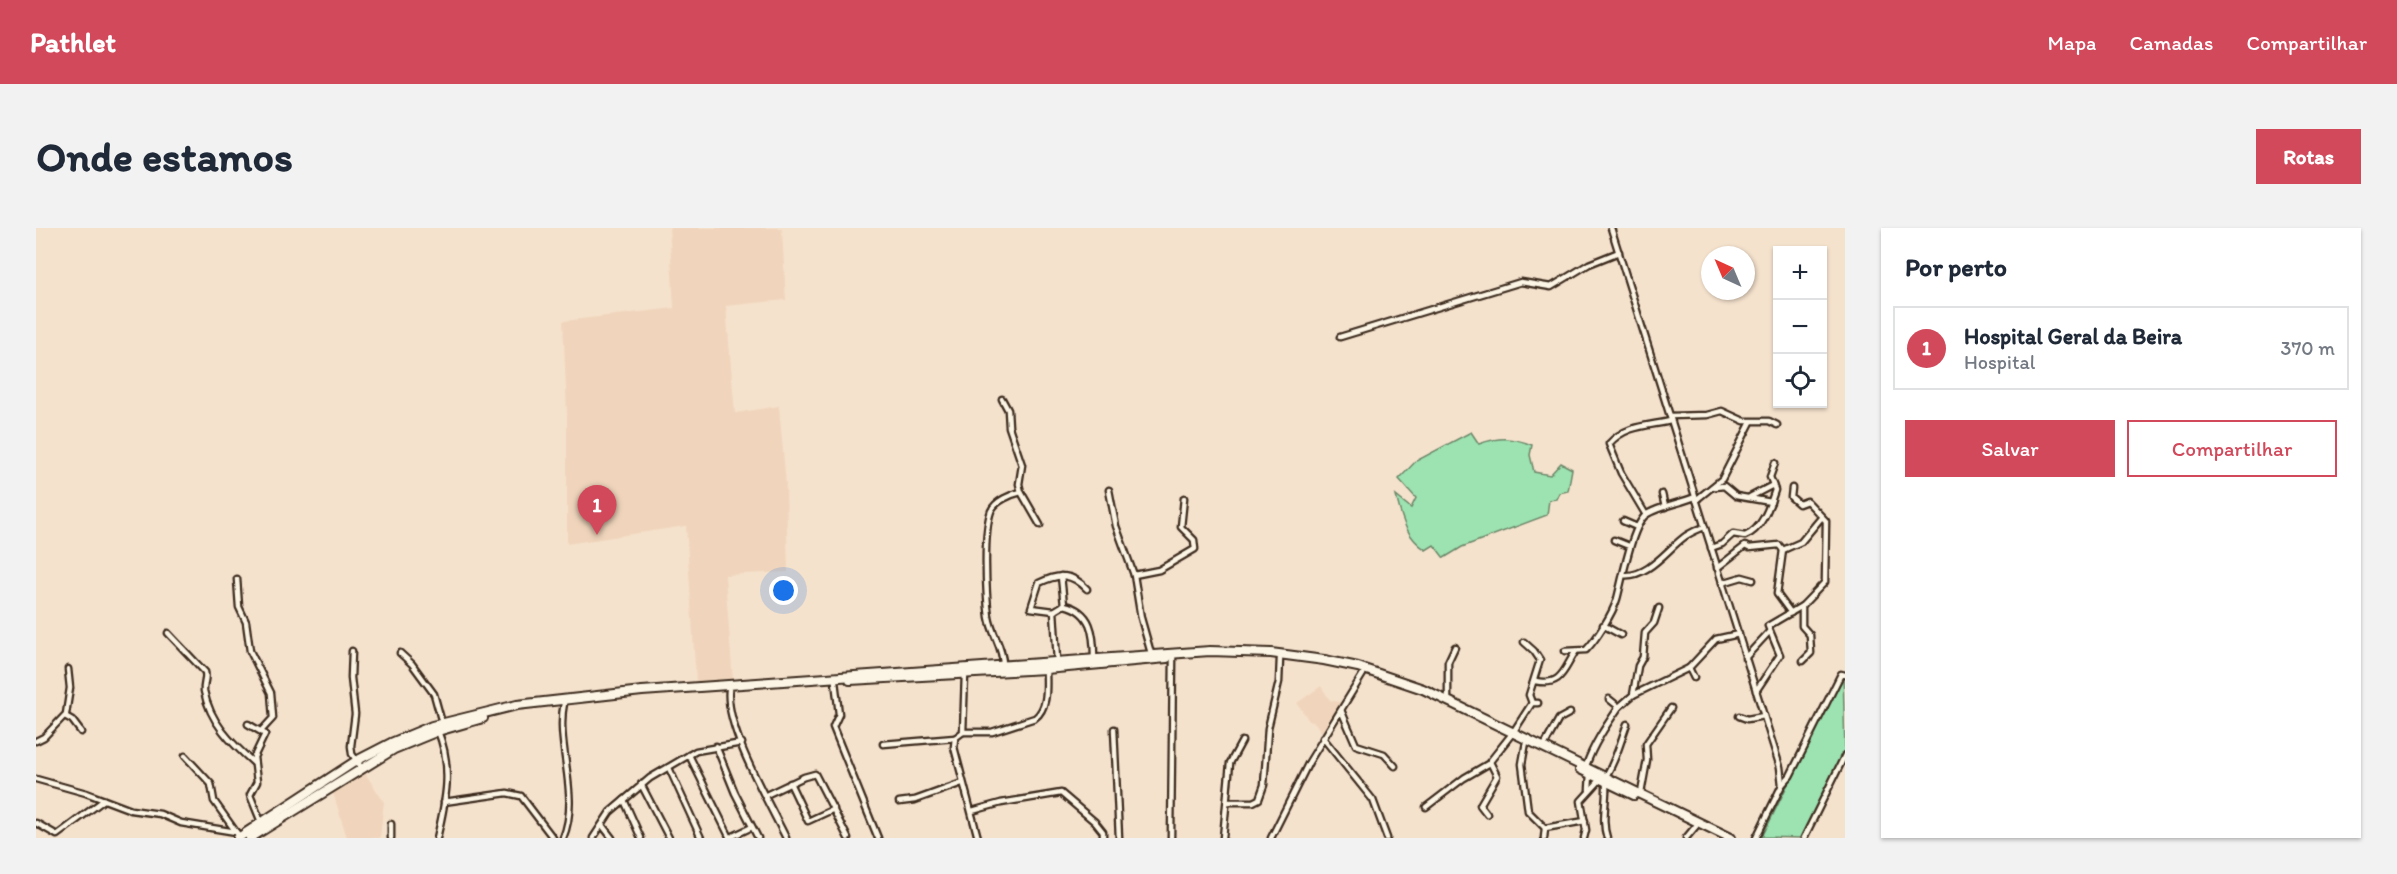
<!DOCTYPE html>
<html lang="pt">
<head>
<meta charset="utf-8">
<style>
  :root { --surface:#fff; --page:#f2f2f3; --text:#1f2937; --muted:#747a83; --line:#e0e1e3; --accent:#d1495b }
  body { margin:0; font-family:Itim,sans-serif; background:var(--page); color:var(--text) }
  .controls { position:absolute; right:18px; top:18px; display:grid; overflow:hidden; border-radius:0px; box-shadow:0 2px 4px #0004 }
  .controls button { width:54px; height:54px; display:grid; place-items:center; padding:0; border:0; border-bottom:2px solid var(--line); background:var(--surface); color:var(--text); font:30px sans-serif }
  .compass { position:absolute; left:1665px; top:18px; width:54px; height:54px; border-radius:50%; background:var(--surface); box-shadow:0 2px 4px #0004; rotate:316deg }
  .you { position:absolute; left:748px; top:363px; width:21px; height:21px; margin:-15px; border:4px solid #fff; border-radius:50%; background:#1a73e8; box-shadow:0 0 0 9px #1a73e833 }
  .badge { display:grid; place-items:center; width:39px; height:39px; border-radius:50%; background:var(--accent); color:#fff; font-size:20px; font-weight:700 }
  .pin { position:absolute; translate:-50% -50px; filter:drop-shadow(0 2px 3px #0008) }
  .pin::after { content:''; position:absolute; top:32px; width:21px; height:18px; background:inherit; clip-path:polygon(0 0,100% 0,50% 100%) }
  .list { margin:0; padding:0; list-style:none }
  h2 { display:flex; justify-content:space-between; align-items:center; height:78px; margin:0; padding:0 24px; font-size:26px }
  h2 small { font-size:20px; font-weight:400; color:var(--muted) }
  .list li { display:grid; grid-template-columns:39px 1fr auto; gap:18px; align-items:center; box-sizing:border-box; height:84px; margin:0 12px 12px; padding:0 12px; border:2px solid var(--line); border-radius:0px }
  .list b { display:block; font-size:22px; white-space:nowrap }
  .list p { margin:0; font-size:20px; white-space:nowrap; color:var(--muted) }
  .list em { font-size:20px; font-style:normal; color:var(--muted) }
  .actions { display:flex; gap:12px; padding:18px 24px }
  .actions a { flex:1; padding:14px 0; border:2px solid var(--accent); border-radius:0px; text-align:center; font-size:21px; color:var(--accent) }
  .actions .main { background:var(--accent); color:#fff }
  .icon { flex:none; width:33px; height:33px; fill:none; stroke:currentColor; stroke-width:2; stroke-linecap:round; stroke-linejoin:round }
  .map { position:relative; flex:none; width:1809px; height:610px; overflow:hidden; border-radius:0px }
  header { display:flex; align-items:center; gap:36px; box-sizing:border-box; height:84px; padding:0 30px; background:var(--accent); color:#fff }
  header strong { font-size:28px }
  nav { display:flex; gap:33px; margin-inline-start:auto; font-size:21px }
  .intro { display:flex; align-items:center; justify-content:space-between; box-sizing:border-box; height:144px; padding:0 36px }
  h1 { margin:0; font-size:42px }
  .button { padding:15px 27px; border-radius:0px; background:var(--accent); color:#fff; font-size:21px; font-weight:700 }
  main { display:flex; gap:36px; padding:0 36px }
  aside { flex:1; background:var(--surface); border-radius:0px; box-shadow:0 2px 4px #0004 }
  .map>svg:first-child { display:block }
</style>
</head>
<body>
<header>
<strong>Pathlet</strong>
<nav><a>Mapa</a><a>Camadas</a><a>Compartilhar</a></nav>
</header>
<div class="intro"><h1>Onde estamos</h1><a class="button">Rotas</a></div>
<main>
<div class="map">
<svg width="1809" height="610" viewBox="0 0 1809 610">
  <rect width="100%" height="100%" fill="#f5e2cd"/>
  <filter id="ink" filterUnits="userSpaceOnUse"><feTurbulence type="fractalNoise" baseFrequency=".0167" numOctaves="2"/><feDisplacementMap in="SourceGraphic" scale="12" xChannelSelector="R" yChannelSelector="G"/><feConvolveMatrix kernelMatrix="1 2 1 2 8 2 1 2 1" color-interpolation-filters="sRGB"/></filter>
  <g filter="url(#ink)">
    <g fill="#f0d5bc">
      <polygon points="633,0 746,0 750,72 690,78 699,185 743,178 750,256 752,344 689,347 697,453 660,455 650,298 531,316 531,187 527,93 638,80"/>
      <polygon points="1285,458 1294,472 1308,475 1292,499 1285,504 1279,495 1273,493 1261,475"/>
      <polygon points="329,545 348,574 344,610 311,610 296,562"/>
    </g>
    <g fill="#9ce3b1" stroke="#6c8668" stroke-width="1.5">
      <path d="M1435,204L1443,216C1463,209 1476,209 1496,217L1494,227L1498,244L1514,247L1525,235L1536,241L1532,263L1523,265L1520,271L1513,272L1511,287L1426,319L1408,330L1398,317L1390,322C1370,309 1366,291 1360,268L1375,280L1380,270L1363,251L1380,233Z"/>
      <polygon points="1807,444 1809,524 1767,610 1726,609"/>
    </g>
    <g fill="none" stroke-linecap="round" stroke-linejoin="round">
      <g stroke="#3b2a1e" stroke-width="9">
        <g id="minor">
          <polyline points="1575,0 1744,539 1746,557 1720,610"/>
          <polyline points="1304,109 1485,54 1515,59 1553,36 1583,24"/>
          <polyline points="966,171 972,182 973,199 986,237 983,256 985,264 1004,297"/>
          <polyline points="1634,188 1671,187 1686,183 1708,193 1733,193 1741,197"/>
          <polyline points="1679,259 1688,258 1700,268 1735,274"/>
          <polyline points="1073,262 1080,298 1098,347 1105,390 1116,429"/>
          <polyline points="1626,266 1629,279"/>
          <polyline points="1714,269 1737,257"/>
          <polyline points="1660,272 1686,251 1715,194"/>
          <path d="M1610,287L1585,245L1573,216C1589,197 1612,198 1635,193"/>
          <polyline points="1587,293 1601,299"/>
          <polyline points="1578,312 1593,318"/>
          <path d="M1675,320L1686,316L1697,306L1709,308C1726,302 1734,277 1739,262L1734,249L1739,235"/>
          <polyline points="1747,322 1741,366 1755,385"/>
          <polyline points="1747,322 1765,314 1785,290"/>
          <polyline points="1681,340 1709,318 1713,320 1743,317 1747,322"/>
          <polyline points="1098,347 1123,342 1159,321 1158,312 1145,299 1148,270"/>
          <path d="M1587,347C1611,350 1630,323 1647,310C1653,305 1661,302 1668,299"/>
          <polyline points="201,351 203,379 210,394 214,423 235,465 237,490 226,502"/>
          <polyline points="1686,355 1706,349 1717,352"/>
          <path d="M1028,377C1056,383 1058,406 1058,430"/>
          <polyline points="1766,378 1766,398 1774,407 1775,425 1767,433"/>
          <path d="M1018,383L995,380L1003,355C1023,345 1036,345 1051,361"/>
          <polyline points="1567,397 1585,407"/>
          <path d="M132,405L169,444C171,451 167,456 168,463C174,494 195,515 218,535"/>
          <polyline points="1488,414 1498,423 1504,432 1493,467 1496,475"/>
          <polyline points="316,423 315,450 319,486 315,518 316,526 325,539"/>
          <path d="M1529,423L1550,422C1560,412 1577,385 1581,371C1586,353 1596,296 1611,286C1625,278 1644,275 1659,269"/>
          <polyline points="364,425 376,436 398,466 406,495"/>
          <polyline points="1709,430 1733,404"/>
          <polyline points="1021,433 1018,383 1028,377 1025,348"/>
          <path d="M967,437C967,419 956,407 953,389C950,366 947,305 955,283C959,273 976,266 985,264"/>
          <polyline points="929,446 927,504 919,510 918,519 942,610"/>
          <polyline points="1658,450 1653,440 1680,411 1703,406"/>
          <polyline points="799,453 803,486 797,499 842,610"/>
          <path d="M1499,453C1527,459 1528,440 1540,423"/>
          <path d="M693,462C689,500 732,573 750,610"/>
          <polyline points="1720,463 1744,427 1732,398 1766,378 1789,354 1790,293 1771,273 1763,276 1755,269 1756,260"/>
          <polyline points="1597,467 1653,440"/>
          <polyline points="1573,471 1583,479 1597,467 1602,438 1607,429 1609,405 1618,395 1623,380"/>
          <polyline points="1412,472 1412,434 1419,419"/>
          <polyline points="1305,482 1320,517 1348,526 1359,538"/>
          <polyline points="29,488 36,492 45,504"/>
          <polyline points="1703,488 1711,491 1728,488"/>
          <polyline points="212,496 229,506 218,529 221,554 214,567 225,594"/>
          <polyline points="1078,501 1083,610"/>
          <polyline points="1478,503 1496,475 1502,475"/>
          <path d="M927,504H956L999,490C1013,479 1010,458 1010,441"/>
          <polyline points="1287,510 1337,572 1351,610"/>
          <polyline points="0,513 8,509 30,486 34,460 32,441"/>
          <polyline points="1490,514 1486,536 1492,583 1509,600 1508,610"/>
          <polyline points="847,516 919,510"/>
          <polyline points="680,518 699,565 722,610"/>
          <polyline points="1508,518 1523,491 1534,485"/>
          <polyline points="653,527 694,610"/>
          <polyline points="149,528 175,556 178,573 200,604"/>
          <path d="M1550,538C1557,517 1570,498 1583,479"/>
          <polyline points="633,540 665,610"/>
          <path d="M1570,548C1581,530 1584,515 1591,496"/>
          <polyline points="0,551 50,565 95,582 124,586 145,595 200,604 205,610"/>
          <polyline points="754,555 772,593 798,581"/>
          <path d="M1570,555C1571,574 1565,592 1571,610"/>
          <polyline points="605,556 633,610"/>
          <polyline points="1746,557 1754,548 1805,446 1809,447"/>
          <polyline points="1553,562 1554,546"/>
          <polyline points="1605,565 1611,532 1610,516 1635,480"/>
          <polyline points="730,567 768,549 779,546 812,610"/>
          <polyline points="588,572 605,610"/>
          <polyline points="408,574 471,565 485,568 517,610"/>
          <polyline points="863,574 879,572 926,555"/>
          <polyline points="1193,574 1217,574 1223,571 1228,557 1232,500 1243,454 1244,430"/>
          <polyline points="1390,579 1428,550 1452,536 1475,507"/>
          <polyline points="936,583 965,575 1025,565 1059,594 1067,604 1067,610"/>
          <polyline points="1451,586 1444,577 1461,548 1454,534"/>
          <polyline points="0,595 21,607 68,572"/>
          <polyline points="355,596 355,610"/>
          <polyline points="566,597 576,610"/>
          <polyline points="1509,600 1549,593"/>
          <path d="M401,610C410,572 417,540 402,503"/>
          <path d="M527,610C545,567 519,518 528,475"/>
          <polyline points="557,610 574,584 614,550 660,523 706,515"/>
          <polyline points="693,610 716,599"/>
          <polyline points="1135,610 1137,429"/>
          <polyline points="1187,610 1194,535 1206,513"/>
          <polyline points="1235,610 1273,534 1327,446"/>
          <polyline points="1548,610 1550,602 1545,573 1564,552"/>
          <polyline points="1650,610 1660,598"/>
          <polyline points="1768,610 1809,527"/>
        </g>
      </g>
      <g stroke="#3b2a1e" stroke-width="12">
        <g id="highway">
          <polyline points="814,452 1010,441 1131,430"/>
          <polyline points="1544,541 1598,567"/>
          <polyline points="202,610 320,533 355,515 396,498 481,477 606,463 1174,423 1235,425 1288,432 1322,439 1387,461 1695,610"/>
          <polyline points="214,610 358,521 402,503 447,490"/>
        </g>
      </g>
      <use href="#minor" stroke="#fcf5e5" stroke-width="4.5"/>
      <use href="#highway" stroke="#fcf5e5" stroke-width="8"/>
    </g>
  </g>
</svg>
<div class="controls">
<button>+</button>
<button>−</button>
<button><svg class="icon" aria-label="locate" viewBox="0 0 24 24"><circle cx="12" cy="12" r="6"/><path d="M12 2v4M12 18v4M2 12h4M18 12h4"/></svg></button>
</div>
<svg class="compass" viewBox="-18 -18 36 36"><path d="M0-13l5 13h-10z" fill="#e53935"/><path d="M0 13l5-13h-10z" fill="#747a83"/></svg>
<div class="you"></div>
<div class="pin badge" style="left:561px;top:307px">1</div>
</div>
<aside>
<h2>Por perto<small></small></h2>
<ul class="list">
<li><span class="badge">1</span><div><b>Hospital Geral da Beira</b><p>Hospital</p></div><em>370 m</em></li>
</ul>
<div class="actions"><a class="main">Salvar</a><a>Compartilhar</a></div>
</aside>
</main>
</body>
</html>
